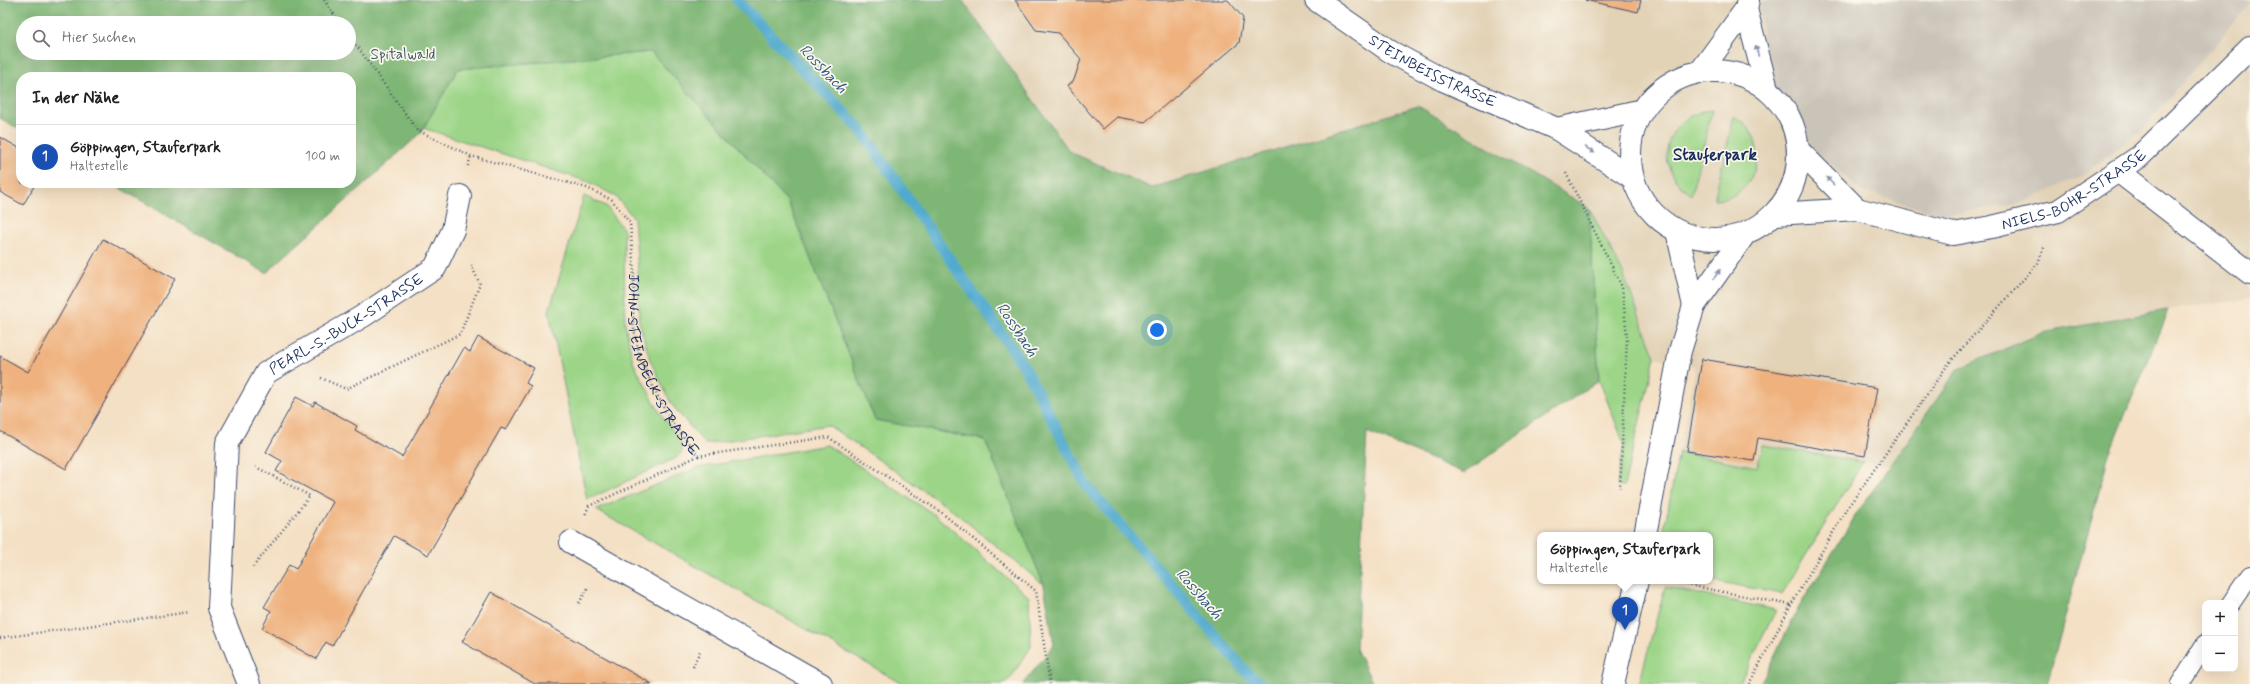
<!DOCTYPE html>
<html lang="de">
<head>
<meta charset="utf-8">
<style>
  :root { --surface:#fff; --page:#f2f2f2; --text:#202124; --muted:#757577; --line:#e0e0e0; --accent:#7c3aed }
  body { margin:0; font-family:Mynerve,sans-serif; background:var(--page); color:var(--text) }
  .controls { position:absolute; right:12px; bottom:12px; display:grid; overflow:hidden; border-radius:8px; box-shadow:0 4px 16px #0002 }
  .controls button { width:36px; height:36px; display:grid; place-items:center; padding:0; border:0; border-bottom:1px solid var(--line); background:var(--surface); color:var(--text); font:20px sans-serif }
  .you { position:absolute; left:1157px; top:330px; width:14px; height:14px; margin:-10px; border:3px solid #fff; border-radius:50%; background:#1a73e8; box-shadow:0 0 0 6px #1a73e833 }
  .badge { display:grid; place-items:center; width:26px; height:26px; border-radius:50%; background:var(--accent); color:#fff; font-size:13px; font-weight:700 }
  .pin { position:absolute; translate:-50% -33px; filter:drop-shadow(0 1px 2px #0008) }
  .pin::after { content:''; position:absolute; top:21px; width:14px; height:12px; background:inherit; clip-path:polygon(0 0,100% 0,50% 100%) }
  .popup { position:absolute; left:1537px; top:532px; width:176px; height:52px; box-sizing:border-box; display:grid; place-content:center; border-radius:8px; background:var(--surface); filter:drop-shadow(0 1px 3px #0005); font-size:13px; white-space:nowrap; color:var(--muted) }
  .popup b { font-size:15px; color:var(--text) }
  .popup::after { content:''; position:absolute; left:50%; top:100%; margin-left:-8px; border:8px solid transparent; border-top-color:var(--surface) }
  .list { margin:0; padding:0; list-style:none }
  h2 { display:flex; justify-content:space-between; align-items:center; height:52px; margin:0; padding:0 16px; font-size:17px }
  h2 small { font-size:13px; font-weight:400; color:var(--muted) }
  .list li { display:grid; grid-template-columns:26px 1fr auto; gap:12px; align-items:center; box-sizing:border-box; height:64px; padding:0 16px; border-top:1px solid var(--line) }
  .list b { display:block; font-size:15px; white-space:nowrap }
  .list p { margin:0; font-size:13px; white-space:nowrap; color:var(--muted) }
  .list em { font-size:13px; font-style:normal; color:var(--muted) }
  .icon { flex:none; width:22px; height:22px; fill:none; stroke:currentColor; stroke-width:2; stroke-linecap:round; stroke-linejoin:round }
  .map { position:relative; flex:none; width:2250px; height:684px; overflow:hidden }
  .search { position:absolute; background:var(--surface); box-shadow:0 4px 16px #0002; left:16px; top:16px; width:340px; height:44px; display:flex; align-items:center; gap:10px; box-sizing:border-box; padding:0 14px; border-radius:22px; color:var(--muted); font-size:15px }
  .panel { position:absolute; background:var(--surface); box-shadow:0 4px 16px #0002; left:16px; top:72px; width:340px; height:116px; border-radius:16px }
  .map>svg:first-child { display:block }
</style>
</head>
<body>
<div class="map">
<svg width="2250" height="684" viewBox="0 0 2250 684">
  <rect width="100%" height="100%" fill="#fbf7ec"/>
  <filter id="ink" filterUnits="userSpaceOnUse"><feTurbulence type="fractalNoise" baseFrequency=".025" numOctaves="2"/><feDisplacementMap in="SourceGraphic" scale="8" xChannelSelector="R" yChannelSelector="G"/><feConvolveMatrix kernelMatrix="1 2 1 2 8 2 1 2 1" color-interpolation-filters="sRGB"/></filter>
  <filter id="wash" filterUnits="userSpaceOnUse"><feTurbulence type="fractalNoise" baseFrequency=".012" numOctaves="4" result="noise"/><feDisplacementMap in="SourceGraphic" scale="16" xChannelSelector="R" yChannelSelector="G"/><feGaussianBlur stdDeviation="0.9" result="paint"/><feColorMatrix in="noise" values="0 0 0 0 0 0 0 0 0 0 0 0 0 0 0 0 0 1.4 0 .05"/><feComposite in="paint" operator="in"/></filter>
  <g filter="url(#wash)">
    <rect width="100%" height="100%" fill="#f4e0c4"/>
    <polygon fill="#e2d2b6" points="962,0 1762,0 1760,6 2145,127 2250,3 2250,299 2168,310 2042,333 1958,369 1889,466 1763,445 1758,467 1679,452 1696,367 1655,357 1622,271 1589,208 1418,106 1152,189 1070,152"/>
    <polygon fill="#cac3b8" points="1762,0 2250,0 2250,3 2145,127 2081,176 2019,204 1941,215 1861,190 1807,144 1766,79 1760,6"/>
    <g fill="#9dd588" stroke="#5c8273">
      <polygon points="651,52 788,202 875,420 985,440 1044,585 952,510 828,425 705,444 672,405 650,360 639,321 638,272 634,218 615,196 589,182 423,128 458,69"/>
      <path d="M1712,110V111L1691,195C1651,168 1663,116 1712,110Z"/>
      <path d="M1734,116C1741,121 1748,125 1752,133C1767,162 1747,201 1714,200Z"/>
      <polygon points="584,196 606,206 624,230 625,323 633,362 659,411 681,442 682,452 676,458 587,500 549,311"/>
      <polygon points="1589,208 1622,271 1655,357 1624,486 1617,486 1624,444 1599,380"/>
      <polygon points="827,445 935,515 1029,597 1031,647 1010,679 1002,684 903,684 596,510 697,468"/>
      <polygon points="1763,445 1863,462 1782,594 1710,580 1710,535 1663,535 1679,452 1757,467"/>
      <polygon points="1665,587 1776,610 1739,684 1639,684"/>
    </g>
    <g fill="#7eb674" stroke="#4c7269" fill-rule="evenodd">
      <path d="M0,0H962L1070,152L1152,188L1418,106L1589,208L1599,380L1464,473L1367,432L1356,649L1373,684H1023L1054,645L1044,585L985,440L875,420L788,202L651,52L458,69L420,134L266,273L111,183H351V77H21V130L0,118ZM23,23H349V53H23Z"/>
      <polygon points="2168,310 2109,454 2047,684 1760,684 1799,607 1857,513 1958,369 2042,333"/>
    </g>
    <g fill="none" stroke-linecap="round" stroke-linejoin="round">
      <polyline stroke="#51aace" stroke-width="11" points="737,0 860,129 1025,368 1086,485 1247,673 1261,684"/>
    </g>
    <g id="blocks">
      <g fill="#efb27f">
        <polygon points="1015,0 1228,0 1243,18 1239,43 1145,122 1117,117 1103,129 1067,86 1074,80 1081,59 1058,33 1036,30"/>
        <polygon points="1585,0 1641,0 1638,12"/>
        <polygon points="0,137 21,149 21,183 36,183 23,205 0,192"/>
        <polygon points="103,239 175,279 66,469 0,431 0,356 28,372"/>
        <polygon points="478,337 534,368 526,383 531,386 506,430 501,428 428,555 394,536 332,646 326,642 316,659 262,628 271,611 264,607 289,565 296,569 333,502 276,471 282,461 266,452 296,397 313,406 315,402 357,426 355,430 402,457 464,348 470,352"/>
        <polygon points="1702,359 1877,388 1865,456 1758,438 1754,461 1687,451"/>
        <polygon points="491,592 558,631 652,684 535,684 462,642"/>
      </g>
    </g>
  </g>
  <g filter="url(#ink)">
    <use href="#blocks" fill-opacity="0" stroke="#3c4a6d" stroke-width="1"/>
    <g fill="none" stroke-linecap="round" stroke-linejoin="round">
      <g stroke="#3c4a6d" stroke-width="20">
        <g id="service">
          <polyline points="2231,603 2250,575"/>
          <polyline points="2180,684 2205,644"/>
        </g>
      </g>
      <g stroke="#3c4a6d" stroke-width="24">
        <g id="minor">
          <path id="s2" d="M1316,0L1391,52L1443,80L1557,129L1633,178"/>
          <polyline points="1746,9 1767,89"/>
          <circle cx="1714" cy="155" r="84"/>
          <polyline points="1700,72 1746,9 1748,0"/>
          <polyline points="1557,129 1643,110"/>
          <polyline points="1798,150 1857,209"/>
          <polyline points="2118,171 2250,273"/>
          <path id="s3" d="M1775,214L1857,209L1953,234L1992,227L2058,211L2139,157L2250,48"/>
          <polyline points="1677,231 1694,306"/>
          <polyline points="1645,535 1680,351 1694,306 1745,234"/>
          <polyline points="571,542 821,684"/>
          <path id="s4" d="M249,684L219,608L227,443L266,373L363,316L435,268L453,230L460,196"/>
          <polyline points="1613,684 1637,581"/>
        </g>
      </g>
      <g stroke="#3c4a6d" stroke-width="2.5" stroke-dasharray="1 3" stroke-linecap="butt">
        <polyline points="324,0 340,23"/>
        <path id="s1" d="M349,35L417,130L471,156L587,188L612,200L630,223L634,271L633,324L640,359L666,413L698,456L589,506L585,515"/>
        <polyline points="468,166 471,156"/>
        <polyline points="1566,173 1622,287 1627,337 1620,488"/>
        <polyline points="321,378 346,389 460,334 480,284 471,265"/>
        <polyline points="698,456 828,437 942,513 1036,591 1050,684"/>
        <polyline points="253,567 310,496 256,467"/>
        <polyline points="1667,581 1791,605"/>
        <polyline points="579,603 588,588"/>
        <polyline points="0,638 190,612"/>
        <polyline points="693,667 700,651"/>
        <polyline points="1749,684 1791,605 1846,510 1949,363 2038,263 2045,245"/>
      </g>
      <use href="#service" stroke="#fff" stroke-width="18"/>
      <use href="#minor" stroke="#fff" stroke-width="22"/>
    </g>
    <defs><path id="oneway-solid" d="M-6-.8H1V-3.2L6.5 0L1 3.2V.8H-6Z"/></defs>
    <g fill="#8d97ae">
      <use href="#oneway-solid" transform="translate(1757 51) rotate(-105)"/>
      <use href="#oneway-solid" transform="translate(1590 150) rotate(33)"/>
      <use href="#oneway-solid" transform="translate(1830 181) rotate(-135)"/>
      <use href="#oneway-solid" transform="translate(1717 274) rotate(-55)"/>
    </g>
  </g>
  <g text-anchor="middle" stroke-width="3.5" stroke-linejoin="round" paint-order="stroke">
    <g font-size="15" fill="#3c5868" stroke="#fbf7ec">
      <text x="403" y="59">Spitalwald</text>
    </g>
    <g font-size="15" fill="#1b2f5e" stroke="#fbf7ec">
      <text dy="5" stroke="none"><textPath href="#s2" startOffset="137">STEINBEISSTRASSE</textPath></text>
      <text dy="5" stroke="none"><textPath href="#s3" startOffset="312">NIELS-BOHR-STRASSE</textPath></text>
      <text dy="5" stroke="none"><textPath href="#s4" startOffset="421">PEARL-S.-BUCK-STRASSE</textPath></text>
      <text dy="5" stroke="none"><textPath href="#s1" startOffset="503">JOHN-STEINBECK-STRASSE</textPath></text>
    </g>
    <g font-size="16" font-style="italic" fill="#2e5a85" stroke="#fbf7ec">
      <text transform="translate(824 68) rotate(46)" y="6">Rossbach</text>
      <text transform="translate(1018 329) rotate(56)" y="6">Rossbach</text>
      <text transform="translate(1200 593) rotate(49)" y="6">Rossbach</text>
    </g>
    <g font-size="17" font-weight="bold" fill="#1b2f5e" stroke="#fbf7ec">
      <text x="1715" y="160">Stauferpark</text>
    </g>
  </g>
</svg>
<div class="controls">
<button>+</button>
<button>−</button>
</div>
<div class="you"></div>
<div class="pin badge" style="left:1625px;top:630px;background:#1a4fb4">1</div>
<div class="popup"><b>Göppingen, Stauferpark</b>Haltestelle</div>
<div class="search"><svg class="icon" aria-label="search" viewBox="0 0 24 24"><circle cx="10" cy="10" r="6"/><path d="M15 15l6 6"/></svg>Hier suchen</div>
<section class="panel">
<h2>In der Nähe<small></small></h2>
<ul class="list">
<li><span class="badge" style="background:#1a4fb4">1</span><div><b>Göppingen, Stauferpark</b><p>Haltestelle</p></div><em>100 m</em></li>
</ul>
</section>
</div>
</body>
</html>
